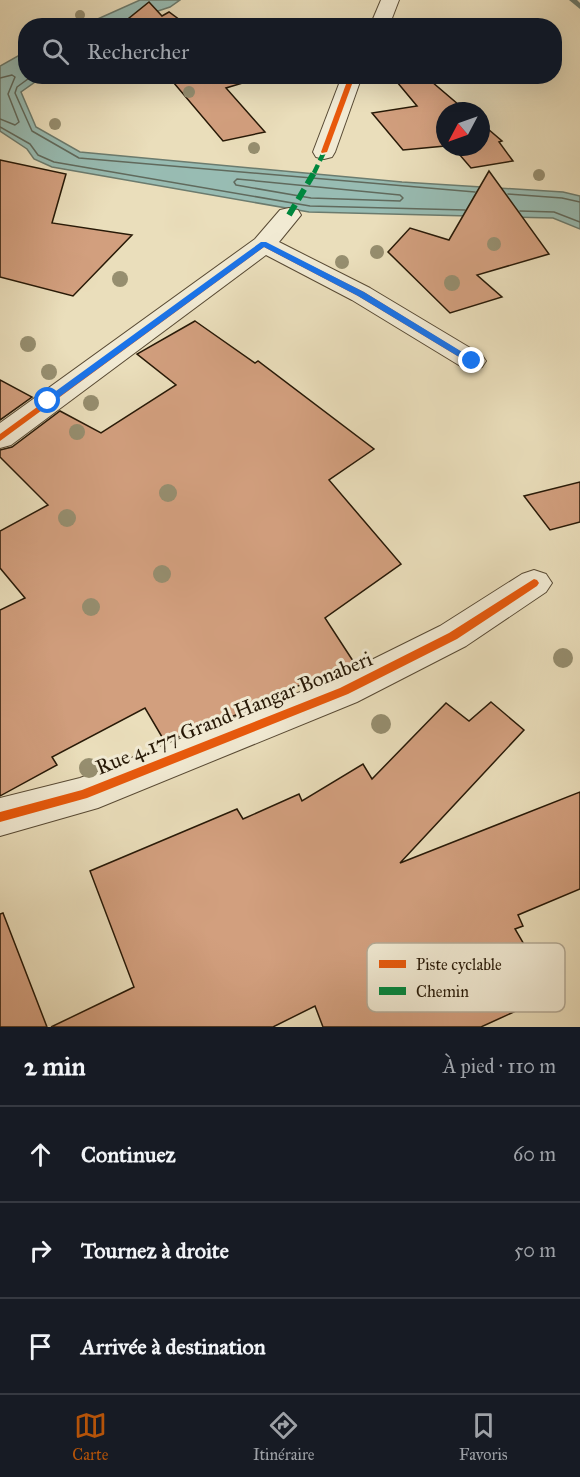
<!DOCTYPE html>
<html lang="fr">
<head>
<meta charset="utf-8">
<style>
  :root { --surface:#171b24; --page:#20242c; --text:#f1f3f6; --muted:#9ea1a6; --line:#363941; --accent:#b45309 }
  body { margin:0; font-family:"IM FELL Great Primer",serif; background:var(--page); color:var(--text) }
  .compass { position:absolute; left:436px; top:102px; width:54px; height:54px; border-radius:50%; background:var(--surface); box-shadow:0 6px 24px #0002; rotate:229deg }
  .stop { position:absolute; width:18px; height:18px; margin:-14px; border:4px solid #1a73e8; border-radius:50%; background:#fff }
  .stop.end { background:#1a73e8; border-color:#fff; box-shadow:0 2px 6px #0008 }
  .list { margin:0; padding:0; list-style:none }
  h2 { display:flex; justify-content:space-between; align-items:center; height:78px; margin:0; padding:0 24px; font-size:26px }
  h2 small { font-size:20px; font-weight:400; color:var(--muted) }
  .list li { display:grid; grid-template-columns:39px 1fr auto; gap:18px; align-items:center; box-sizing:border-box; height:96px; padding:0 24px; border-top:2px solid var(--line) }
  .list b { display:block; font-size:22px; white-space:nowrap }
  .list em { font-size:20px; font-style:normal; color:var(--muted) }
  .icon { flex:none; width:33px; height:33px; fill:none; stroke:currentColor; stroke-width:2; stroke-linecap:round; stroke-linejoin:round }
  .map { position:relative; flex:none; width:580px; height:1027px; overflow:hidden }
  .search { position:absolute; background:var(--surface); box-shadow:0 6px 24px #0002; left:18px; right:18px; top:18px; height:66px; display:flex; align-items:center; gap:15px; box-sizing:border-box; padding:0 21px; border-radius:24px; color:var(--muted); font-size:22px }
  .sheet { height:366px; background:var(--surface) }
  nav { display:flex; justify-content:space-around; align-items:center; box-sizing:border-box; height:84px; border-top:2px solid var(--line); background:var(--surface); font-size:16px; color:var(--muted) }
  nav a { display:grid; justify-items:center; gap:3px }
  nav .on { color:var(--accent) }
  .map>svg:first-child { display:block }
</style>
</head>
<body>
<div class="map">
<svg width="580" height="1027" viewBox="0 0 580 1027">
  <rect width="100%" height="100%" fill="#eadebb"/>
  <filter id="stains"><feTurbulence type="fractalNoise" baseFrequency=".00333" numOctaves="4"/><feColorMatrix values="0 0 0 0 .2 0 0 0 0 .09 0 0 0 0 .02 0 0 0 .5 -.17"/></filter>
  <radialGradient id="worn" r=".72"><stop offset=".6" stop-color="#630" stop-opacity="0"/><stop offset="1" stop-color="#630" stop-opacity=".3"/></radialGradient>
  <g fill="#98bcb3" stroke="#6b7b6e" stroke-width="1.5">
    <polygon points="140,0 180,0 170,7 116,25 82,26"/>
    <polygon points="25,52 26,76 42,77 21,92 36,127 80,152 402,182 563,192 580,196 580,229 553,218 309,212 52,167 34,159 27,149 0,131 0,66"/>
  </g>
  <g fill="none" stroke-linecap="round" stroke-linejoin="round">
    <g stroke="#606a5d" stroke-width="1.5">
      <polyline points="32,76 17,87 15,93 32,131 79,158 475,192"/>
      <polyline points="0,78 12,75 15,77 8,94 19,122 15,125 0,119"/>
      <polyline points="0,127 30,144 38,155 54,162 310,206 465,210"/>
      <polygon points="237,179 400,195 403,198 400,201 311,198 236,185 234,182"/>
      <polyline points="508,194 562,198 580,202"/>
      <polyline points="520,211 554,212 580,222"/>
    </g>
    <polygon fill="#6b7b6e" fill-rule="evenodd" points="569,0 577,0 580,3 580,9"/>
  </g>
  <g fill="#d29f7e" stroke="#271907" stroke-width="1.5">
    <polygon points="149,2 162,16 169,12 188,26 125,26 123,23"/>
    <polygon points="168,76 266,76 226,88 265,132 223,141"/>
    <polygon points="392,76 425,76 466,111 445,111 445,146 403,150 372,113 417,106"/>
    <polygon points="481,123 502,141 499,142 513,161 471,168 453,147 481,147"/>
    <polygon points="0,160 66,174 52,223 132,235 73,296 0,277"/>
    <polygon points="489,171 549,254 477,275 502,297 450,313 388,252 410,228 449,240"/>
    <polygon points="195,321 255,363 258,361 374,449 329,480 401,564 325,618 355,664 272,696 274,700 270,702 165,742 145,708 52,757 57,765 0,796 0,610 25,598 0,568 0,531 48,505 0,457 0,450 12,447 60,411 101,433 176,385 137,354"/>
    <polygon points="0,380 32,397 0,420"/>
    <polygon points="580,482 580,522 550,530 524,496"/>
    <polygon points="491,702 524,730 400,863 580,792 580,889 518,915 523,926 515,929 553,994 481,1027 323,1027 315,1006 273,1027 51,1027 134,987 90,871 237,809 243,819 299,794 302,801 363,764 372,779 446,703 469,721"/>
    <polygon points="3,913 47,1027 0,1027 0,914"/>
  </g>
  <g fill="none" stroke-linecap="round" stroke-linejoin="round">
    <g stroke="#584a34" stroke-width="2">
      <g id="street">
        <polygon points="381,0 399,0 389,26 370,26"/>
        <polygon points="342,76 362,76 335,152 332,157 324,159 316,157 313,152"/>
        <polygon points="289,208 298,210 301,215 279,242 370,288 482,355 486,361 482,367 472,370 462,367 352,300 266,255 11,445 0,448 0,423 255,239 280,210"/>
        <polygon points="534,570 546,574 552,583 546,592 466,646 357,702 98,808 0,836 0,798 80,778 331,680 440,626 522,574"/>
      </g>
    </g>
    <use href="#street" fill="#f1ead3" fill-rule="evenodd"/>
    <polyline stroke="#00873e" stroke-width="4.5" stroke-dasharray="9 4.5" stroke-linecap="butt" points="314,173 324,152"/>
    <polyline stroke="#00873e" stroke-width="6" stroke-dasharray="12 6" stroke-linecap="butt" points="289,215 315,171"/>
    <g stroke="#f1ead3" stroke-width="4">
      <g id="cycleway">
        <polygon points="349,76 355,76 327,152 322,153 321,152"/>
        <polygon points="264,242 364,292 476,361 472,363 469,363 358,296 264,247 0,441 0,434"/>
        <polygon points="534,579 537,580 539,583 537,586 457,639 348,694 87,798 0,822 0,812 82,790 340,688 449,633"/>
      </g>
    </g>
    <use href="#cycleway" fill="#e8590c" fill-rule="evenodd"/>
  </g>
  <g fill="#968e6f">
    <circle cx="80" cy="15" r="5"/>
    <circle cx="189" cy="92" r="6"/>
    <circle cx="55" cy="124" r="6"/>
    <circle cx="254" cy="148" r="6"/>
    <circle cx="539" cy="175" r="6"/>
    <circle cx="494" cy="244" r="7"/>
    <circle cx="377" cy="252" r="7"/>
    <circle cx="342" cy="262" r="7"/>
    <circle cx="120" cy="279" r="8"/>
    <circle cx="452" cy="283" r="8"/>
    <circle cx="28" cy="344" r="8"/>
    <circle cx="49" cy="372" r="8"/>
    <circle cx="91" cy="403" r="8"/>
    <circle cx="77" cy="432" r="8"/>
    <circle cx="168" cy="493" r="9"/>
    <circle cx="67" cy="518" r="9"/>
    <circle cx="162" cy="574" r="9"/>
    <circle cx="91" cy="607" r="9"/>
    <circle cx="563" cy="658" r="10"/>
    <circle cx="381" cy="724" r="10"/>
    <circle cx="89" cy="768" r="10"/>
  </g>
  <polygon fill="#1a73e8" points="261,242 266,242 364,292 477,361 469,363 358,296 264,247 51,403 45,403 45,399"/>
  <g text-anchor="middle" stroke-width="6" stroke-linejoin="round" paint-order="stroke">
    <g font-size="21" fill="#271907" stroke="#f1ead3">
      <text transform="translate(234 713) rotate(-22)" y="7">Rue 4.177 Grand Hangar Bonaberi</text>
    </g>
  </g>
  <rect x="367" y="943" width="198" height="69" rx="9" fill="#f1ead3" stroke="#b4ab96" stroke-width="1.5"/>
  <rect x="379" y="960" width="27" height="8" fill="#e8590c"/>
  <rect x="379" y="987" width="27" height="8" fill="#00873e"/>
  <g font-size="16" fill="#271907">
    <text x="416" y="970">Piste cyclable</text>
    <text x="416" y="997">Chemin</text>
  </g>
  <rect width="100%" height="100%" filter="url(#stains)"/>
  <rect width="100%" height="100%" fill="url(#worn)"/>
</svg>
<svg class="compass" viewBox="-18 -18 36 36"><path d="M0-13l5 13h-10z" fill="#e53935"/><path d="M0 13l5-13h-10z" fill="#9ea1a6"/></svg>
<div class="stop" style="left:48px;top:401px"></div>
<div class="stop end" style="left:472px;top:361px"></div>
<div class="search"><svg class="icon" aria-label="search" viewBox="0 0 24 24"><circle cx="10" cy="10" r="6"/><path d="M15 15l6 6"/></svg>Rechercher</div>
</div>
<section class="sheet">
<h2>2 min<small>À pied · 110 m</small></h2>
<ul class="list">
<li><svg class="icon" aria-label="ahead" viewBox="0 0 24 24"><path d="M12 20V5M6 11l6-6 6 6"/></svg><div><b>Continuez</b></div><em>60 m</em></li>
<li><svg class="icon" aria-label="right" viewBox="0 0 24 24"><path d="M7 20v-9h11M14 6l5 5-5 5"/></svg><div><b>Tournez à droite</b></div><em>50 m</em></li>
<li><svg class="icon" aria-label="arrive" viewBox="0 0 24 24"><path d="M6 21V4h12l-3 4 3 4H6"/></svg><div><b>Arrivée à destination</b></div></li>
</ul>
</section>
<nav>
<a class="on"><svg class="icon" aria-label="map" viewBox="0 0 24 24"><path d="M3 6l6-2 6 2 6-2v14l-6 2-6-2-6 2zM9 4v14M15 6v14"/></svg>Carte</a>
<a><svg class="icon" aria-label="directions" viewBox="0 0 24 24"><path d="M12 3l9 9-9 9-9-9zM9 14v-3h6M13 9l2 2-2 2"/></svg>Itinéraire</a>
<a><svg class="icon" aria-label="saved" viewBox="0 0 24 24"><path d="M7 4h10v16l-5-4-5 4z"/></svg>Favoris</a>
</nav>
</body>
</html>
